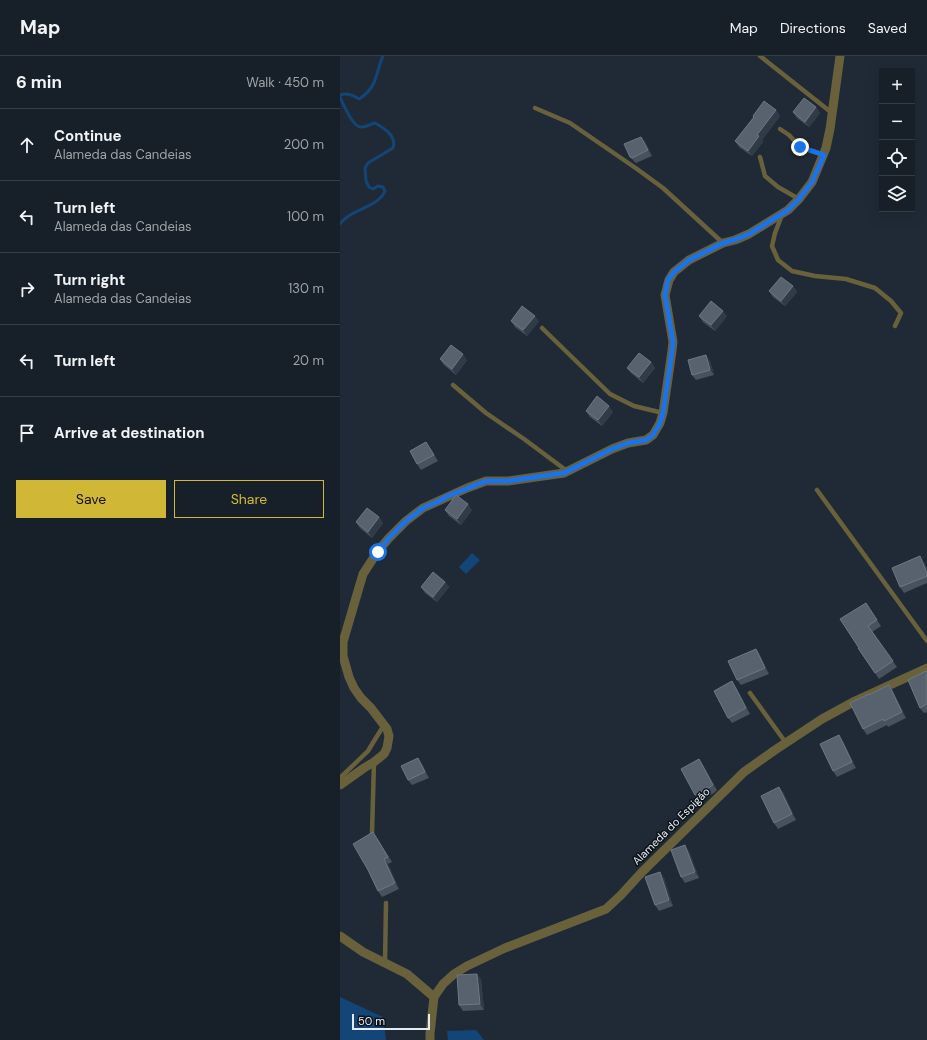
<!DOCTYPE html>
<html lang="en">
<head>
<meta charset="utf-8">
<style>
  :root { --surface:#172028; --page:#242d34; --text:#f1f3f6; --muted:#9ea3a8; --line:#363e45; --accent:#d0b836 }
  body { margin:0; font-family:"DM Sans",sans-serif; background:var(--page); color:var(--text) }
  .controls { position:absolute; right:12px; top:12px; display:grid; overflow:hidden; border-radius:0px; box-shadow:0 4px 16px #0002 }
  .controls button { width:36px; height:36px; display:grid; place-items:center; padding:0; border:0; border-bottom:1px solid var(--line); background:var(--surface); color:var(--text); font:20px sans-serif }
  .scale { position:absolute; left:12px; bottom:10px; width:78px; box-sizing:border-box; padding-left:4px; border:2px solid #e4ebf3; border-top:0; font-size:11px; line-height:14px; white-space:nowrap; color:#e4ebf3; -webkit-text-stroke:3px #0d1218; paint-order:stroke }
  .stop { position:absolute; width:12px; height:12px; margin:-9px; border:3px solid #1a73e8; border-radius:50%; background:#fff }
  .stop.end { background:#1a73e8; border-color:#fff; box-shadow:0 1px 4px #0008 }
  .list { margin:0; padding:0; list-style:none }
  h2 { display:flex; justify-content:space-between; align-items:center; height:52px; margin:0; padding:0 16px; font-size:17px }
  h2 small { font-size:13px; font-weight:400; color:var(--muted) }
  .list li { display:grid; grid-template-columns:26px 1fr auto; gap:12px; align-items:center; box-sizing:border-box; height:72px; padding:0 16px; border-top:1px solid var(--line) }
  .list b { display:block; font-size:15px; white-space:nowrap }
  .list p { margin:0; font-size:13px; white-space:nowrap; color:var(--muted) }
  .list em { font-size:13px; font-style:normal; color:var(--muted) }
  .actions { display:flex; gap:8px; padding:12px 16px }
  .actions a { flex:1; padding:9px 0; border:1px solid var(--accent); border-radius:0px; text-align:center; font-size:14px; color:var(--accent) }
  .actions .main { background:var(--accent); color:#111 }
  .icon { flex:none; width:22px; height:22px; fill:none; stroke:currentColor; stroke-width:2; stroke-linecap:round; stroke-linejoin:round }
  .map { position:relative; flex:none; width:587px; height:984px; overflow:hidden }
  header { display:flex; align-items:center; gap:24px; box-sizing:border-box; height:56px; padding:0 20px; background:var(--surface); border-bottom:1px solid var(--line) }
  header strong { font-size:19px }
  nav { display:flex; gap:22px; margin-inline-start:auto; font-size:14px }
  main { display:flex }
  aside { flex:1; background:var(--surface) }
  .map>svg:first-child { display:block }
</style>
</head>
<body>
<header>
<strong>Map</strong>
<nav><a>Map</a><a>Directions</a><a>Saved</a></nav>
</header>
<main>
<aside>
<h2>6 min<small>Walk · 450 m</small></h2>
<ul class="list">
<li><svg class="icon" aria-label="ahead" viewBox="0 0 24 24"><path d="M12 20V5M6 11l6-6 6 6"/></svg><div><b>Continue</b><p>Alameda das Candeias</p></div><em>200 m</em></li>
<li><svg class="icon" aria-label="left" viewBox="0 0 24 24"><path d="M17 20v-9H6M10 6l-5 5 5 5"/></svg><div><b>Turn left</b><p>Alameda das Candeias</p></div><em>100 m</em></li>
<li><svg class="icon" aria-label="right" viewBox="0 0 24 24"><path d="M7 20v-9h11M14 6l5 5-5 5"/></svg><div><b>Turn right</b><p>Alameda das Candeias</p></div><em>130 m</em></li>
<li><svg class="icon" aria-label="left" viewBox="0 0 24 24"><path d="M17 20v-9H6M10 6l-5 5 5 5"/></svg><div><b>Turn left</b></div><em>20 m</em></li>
<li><svg class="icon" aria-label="arrive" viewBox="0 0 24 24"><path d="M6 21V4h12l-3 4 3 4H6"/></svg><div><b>Arrive at destination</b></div></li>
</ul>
<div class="actions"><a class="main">Save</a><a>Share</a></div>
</aside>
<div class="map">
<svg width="587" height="984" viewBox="0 0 587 984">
  <rect width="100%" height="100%" fill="#1f2a36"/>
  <g fill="#144577">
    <polygon points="132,497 140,504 126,518 119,511"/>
    <polygon points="0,941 43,961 46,984 0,984"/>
    <polygon points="136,974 144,984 108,984 107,975"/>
  </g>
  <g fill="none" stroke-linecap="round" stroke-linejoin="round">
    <g stroke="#144577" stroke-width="3">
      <path d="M0,39C7,36 13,39 19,43C38,31 35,18 43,0"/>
      <path d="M0,41C3,48 12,69 20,71C24,72 31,68 35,67C44,72 57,80 53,92L28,107L25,112L26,125L29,131L33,133L38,130L43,131L45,135C38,152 10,153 0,168"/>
    </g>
    <g stroke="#69613b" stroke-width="4.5">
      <polyline points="420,0 492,57"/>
      <polyline points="195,52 230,67 297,113 323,132 383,187"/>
      <polyline points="440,73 449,79 460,91 484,99"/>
      <polyline points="420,101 425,120 438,131 459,143"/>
      <polyline points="442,159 435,177 432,190 438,204 452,215 475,220 506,223 535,232 551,245 561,257 555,270"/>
      <polyline points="202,272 270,338 294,350 323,357"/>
      <polyline points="113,329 146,357 184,383 227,415"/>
      <polyline points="477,434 587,585"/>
      <polyline points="410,637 446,687"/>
      <polyline points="0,722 28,695 34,685 44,669"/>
      <polyline points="32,777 34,706"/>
      <polyline points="45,907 46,847"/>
    </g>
    <g stroke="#69613b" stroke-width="9">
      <polyline points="0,729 24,712 34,706 44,698 47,692 49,680 47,673 31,652 21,642 14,632 9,621 3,600 3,586 23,518 38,495 49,482 66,465 83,452 127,432 146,425 168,425 224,417 272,393 288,387 306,384 313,379 320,367 323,357 332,295 333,286 325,239 329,224 334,216 349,204 383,187 395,184 409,178 448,154 459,143 472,126 486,92 490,73 500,0"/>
      <polyline points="0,880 23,896 67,918 94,941"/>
      <polyline points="90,984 90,978 94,941 103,928 114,918 127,910 165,892 266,853 281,839 302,816 404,716 435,694 482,663 515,645 587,612"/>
    </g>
  </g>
  <g fill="#47525e">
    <polygon points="476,51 480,57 469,71 457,62 453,56"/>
    <polygon points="436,54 440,60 422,84 423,86 412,100 399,91 395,85 414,61 413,60"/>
    <polygon points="301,81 305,86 312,100 296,107 290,101"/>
    <polygon points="453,230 457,236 445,250 433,241 429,235"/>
    <polygon points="359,260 387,260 375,275 363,266"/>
    <polygon points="171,265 199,265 187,280 175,271"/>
    <polygon points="100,303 127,304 116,319 104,309"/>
    <polygon points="370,305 374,319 356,324 352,319"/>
    <polygon points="311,306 315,312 303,327 291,317 287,312"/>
    <polygon points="246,355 273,356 262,370 250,361"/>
    <polygon points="90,392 98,405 81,414 77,408"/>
    <polygon points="105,454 132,454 121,469 109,460"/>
    <polygon points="39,461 43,467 32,482 20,472 16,466"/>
    <polygon points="584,506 587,513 587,527 564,537 560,531"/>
    <polygon points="105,526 109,531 97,546 85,537 81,531"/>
    <polygon points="526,547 541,570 532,576 557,611 539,623 518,592 519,592"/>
    <polygon points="416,593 420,599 429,618 401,629 397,624"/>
    <polygon points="587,616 587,656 584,657 580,652"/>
    <polygon points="549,629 553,635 566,662 548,671 547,669 527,679 523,673 529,639"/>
    <polygon points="396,631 410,658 392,667 388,662"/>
    <polygon points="503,685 516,712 497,721 493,715"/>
    <polygon points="359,703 363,709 377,734 374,737 359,745 355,739"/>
    <polygon points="82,708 89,722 72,729 68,724"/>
    <polygon points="443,736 456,764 438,773 434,767"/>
    <polygon points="37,782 52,806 48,808 59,833 42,841 38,835"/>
    <polygon points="349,795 359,822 345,827 341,821"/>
    <polygon points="324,822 333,850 319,855 315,849"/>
    <polygon points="141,923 144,954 123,955 119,949"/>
  </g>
  <g fill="#303b47">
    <polygon points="476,51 480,57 469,71 465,66"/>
    <polygon points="436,54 440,60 422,84 423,86 412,100 408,95 417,79"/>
    <polygon points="301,81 305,86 312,100 308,94"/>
    <polygon points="453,230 457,236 445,250 441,245"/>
    <polygon points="383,255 387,260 375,275 371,269"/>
    <polygon points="195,260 199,265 187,280 183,274"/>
    <polygon points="123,298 127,304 116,319 112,313"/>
    <polygon points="366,299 370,305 374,319 370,314"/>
    <polygon points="311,306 315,312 303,327 299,321"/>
    <polygon points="269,350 273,356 262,370 258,364"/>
    <polygon points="128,448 132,454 121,469 117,463"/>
    <polygon points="39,461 43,467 32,482 28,476"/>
    <polygon points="580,500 584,506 587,513 587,517"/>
    <polygon points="105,526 109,531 97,546 93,541"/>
    <polygon points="416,593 420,599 429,618 425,612"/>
    <polygon points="392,625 396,631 410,658 406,652"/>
    <polygon points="549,629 553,635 566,662 562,656"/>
    <polygon points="499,679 503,685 516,712 512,706"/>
    <polygon points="78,702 82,708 89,722 85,716"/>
    <polygon points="359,703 363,709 377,734 373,729"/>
    <polygon points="439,731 443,736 456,764 452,758"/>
    <polygon points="345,789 349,795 359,822 355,816"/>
    <polygon points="44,803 48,808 59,833 55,827"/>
    <polygon points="320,816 324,822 333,850 329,844"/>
    <polygon points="137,918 141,923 144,954 140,948"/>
  </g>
  <g fill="#58626e" stroke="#6e7883">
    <polygon points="464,42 476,51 465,66 453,56"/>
    <polygon points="424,45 436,54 417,79 419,80 408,95 395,85 414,61 413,60"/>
    <polygon points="301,81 308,94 292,102 290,101 284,88"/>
    <polygon points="441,221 453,230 441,245 429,235"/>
    <polygon points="371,245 383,255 371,269 359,260"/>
    <polygon points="182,250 195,260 183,274 171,265"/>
    <polygon points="111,289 123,298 112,313 100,303"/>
    <polygon points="299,297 311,306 299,321 287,312"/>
    <polygon points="366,299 370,314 352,319 348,304"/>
    <polygon points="257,340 269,350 258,364 246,355"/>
    <polygon points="86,386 94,399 77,408 70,395"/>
    <polygon points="116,439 128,448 117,463 105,454"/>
    <polygon points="27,452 39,461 28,476 16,466"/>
    <polygon points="580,500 587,517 587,520 560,531 552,512"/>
    <polygon points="93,516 105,526 93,541 81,531"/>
    <polygon points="526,547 537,564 528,570 553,605 535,617 518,592 519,592 500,563"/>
    <polygon points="416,593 425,612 397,624 388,605"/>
    <polygon points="586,615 587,617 587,648 580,652 568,624"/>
    <polygon points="392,625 406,652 388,662 374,635"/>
    <polygon points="549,629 562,656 544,665 543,663 523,673 510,647 529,638 529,639"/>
    <polygon points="499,679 512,706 493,715 480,688"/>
    <polygon points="78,702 85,716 68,724 61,710"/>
    <polygon points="359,703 373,729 370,731 355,739 341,713"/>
    <polygon points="439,731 452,758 434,767 421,740"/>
    <polygon points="33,776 48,801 44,803 55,827 38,835 28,814 13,788"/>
    <polygon points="345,789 355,816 341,821 331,794"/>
    <polygon points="320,816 329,844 315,849 305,821"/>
    <polygon points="137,918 140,948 119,949 117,919"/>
  </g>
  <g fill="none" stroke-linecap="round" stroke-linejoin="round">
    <polyline stroke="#1a73e8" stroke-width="5" points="38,496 49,482 66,465 83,452 97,446 108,440 146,425 168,425 224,417 272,393 288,387 306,384 313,379 320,367 323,357 332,295 333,286 325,239 328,224 334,216 349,204 383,187 394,184 409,178 448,154 459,143 472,126 484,99 460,91"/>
  </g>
  <g text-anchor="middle" stroke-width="3" stroke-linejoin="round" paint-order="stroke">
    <g font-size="11" fill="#e4ebf3" stroke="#0d1218">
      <text transform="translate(331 770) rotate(-45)" y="4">Alameda do Espigão</text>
    </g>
  </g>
</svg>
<div class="controls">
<button>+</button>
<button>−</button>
<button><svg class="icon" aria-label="locate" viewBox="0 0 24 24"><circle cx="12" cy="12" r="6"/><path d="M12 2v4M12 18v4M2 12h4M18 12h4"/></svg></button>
<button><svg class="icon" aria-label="layers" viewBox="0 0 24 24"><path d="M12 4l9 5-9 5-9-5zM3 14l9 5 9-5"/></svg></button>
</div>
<div class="scale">50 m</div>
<div class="stop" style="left:38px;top:496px"></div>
<div class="stop end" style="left:460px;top:91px"></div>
</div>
</main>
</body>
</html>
